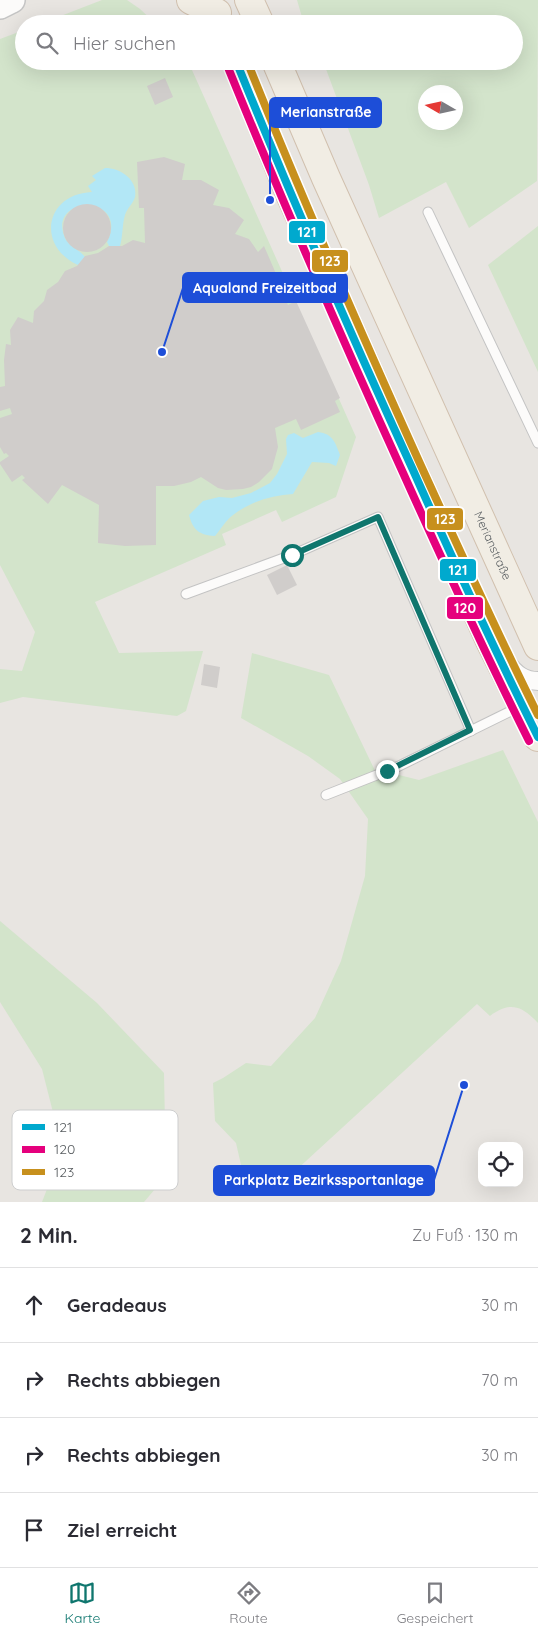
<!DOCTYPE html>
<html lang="de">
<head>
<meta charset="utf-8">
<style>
  :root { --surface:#fff; --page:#f7f7f7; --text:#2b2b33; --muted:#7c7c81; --line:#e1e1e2; --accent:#0f766e }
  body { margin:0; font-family:Quicksand,sans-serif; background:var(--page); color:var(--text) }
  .controls { position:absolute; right:15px; bottom:15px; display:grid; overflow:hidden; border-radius:10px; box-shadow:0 5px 20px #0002 }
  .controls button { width:45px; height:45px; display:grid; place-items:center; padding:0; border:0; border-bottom:1px solid var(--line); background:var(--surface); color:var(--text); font:25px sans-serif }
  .compass { position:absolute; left:418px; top:85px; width:45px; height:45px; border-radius:50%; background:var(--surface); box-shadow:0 5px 20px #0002; rotate:279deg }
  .stop { position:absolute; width:15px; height:15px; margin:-11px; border:4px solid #0f766e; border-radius:50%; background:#fff }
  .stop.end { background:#0f766e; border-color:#fff; box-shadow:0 1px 5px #0008 }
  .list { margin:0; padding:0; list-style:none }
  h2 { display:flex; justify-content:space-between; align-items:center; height:65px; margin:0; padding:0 20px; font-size:21px }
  h2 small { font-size:16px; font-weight:400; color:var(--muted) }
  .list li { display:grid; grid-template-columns:32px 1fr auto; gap:15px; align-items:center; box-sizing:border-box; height:75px; padding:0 20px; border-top:1px solid var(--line) }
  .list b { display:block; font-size:19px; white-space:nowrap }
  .list em { font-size:16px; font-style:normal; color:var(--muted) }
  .icon { flex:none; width:28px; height:28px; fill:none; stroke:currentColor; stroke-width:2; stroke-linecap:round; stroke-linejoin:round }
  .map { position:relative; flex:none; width:538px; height:1202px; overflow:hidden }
  .search { position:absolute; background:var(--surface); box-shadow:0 5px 20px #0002; left:15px; right:15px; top:15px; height:55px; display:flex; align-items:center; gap:12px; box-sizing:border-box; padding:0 18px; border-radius:28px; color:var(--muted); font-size:19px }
  .sheet { height:365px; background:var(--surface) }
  nav { display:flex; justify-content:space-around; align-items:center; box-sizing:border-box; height:70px; border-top:1px solid var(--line); background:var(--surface); font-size:14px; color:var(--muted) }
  nav a { display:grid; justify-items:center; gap:2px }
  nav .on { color:var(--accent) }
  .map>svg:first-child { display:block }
</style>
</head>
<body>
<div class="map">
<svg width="538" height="1202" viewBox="0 0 538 1202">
  <rect width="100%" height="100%" fill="#e8e5e1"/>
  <g fill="#d3e4cb" fill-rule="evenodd">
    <polygon points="102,0 127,0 140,9 156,24 40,24"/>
    <path d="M297,0H538L537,181L469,228L446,182L379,218L369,185L323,61H514V24H304ZM426,92H456V122H426Z"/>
    <polygon points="24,30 24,61 186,61 192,70 356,437 336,497 282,522 276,510 222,534 226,545 95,602 119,653 203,651 186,711 177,716 23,697 0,703 0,669 22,671 35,632 0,565 0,39"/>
    <polygon points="538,226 538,372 488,265"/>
    <path d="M252,653L329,675L380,781L395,774L419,780L503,750L538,822V1023C522,1006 510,1001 490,1016L477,1004L269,1195L244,1178L236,1143L215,1121L213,1083L223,1078L246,1063L271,1066L315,1018L341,961L365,876L368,819L340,779L308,756L241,718Z"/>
    <polygon points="0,921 97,1003 164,1073 166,1176 144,1202 42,1202 56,1166 58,1132 42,1069 0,1002"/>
  </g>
  <g fill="#b2e7f6">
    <path d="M105,168C121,168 138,180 135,197C133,204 127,208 125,215C122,225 123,235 120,246H109L107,242C131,194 46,194 65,238C69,247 79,249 85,257L78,265C36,246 45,194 92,192L88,186L96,180L92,176Z"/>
    <path d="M318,432C333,434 335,442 340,455L336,466L329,463L312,462L293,494C272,495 250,502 233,515C226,520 221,529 215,536C199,535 193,530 189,515L203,501L219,497L232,498L251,493L270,483L277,474L287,454L286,439L288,435L294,433L303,438Z"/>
  </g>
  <g fill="#d0cdcb">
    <polygon points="165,78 173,97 155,105 147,86"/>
    <polygon points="164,157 185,164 182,180 201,180 219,190 213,205 229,208 244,220 235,234 249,239 258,252 264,246 277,276 275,277 288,305 296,301 340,398 335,401 340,412 301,430 296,419 275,428 278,447 272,469 259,482 251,487 243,489 226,490 218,488 201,477 191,482 174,486 156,486 156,545 125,546 98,543 99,505 62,485 48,504 22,480 25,478 22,475 12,482 0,464 0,462 9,456 6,453 4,454 0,447 0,418 12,414 10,408 0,411 0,387 5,386 4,360 6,344 11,345 10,330 18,317 33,323 34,311 44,301 47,290 58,282 65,271 77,266 85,256 98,253 109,246 122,246 133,240 145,243 144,208 139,208 137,162"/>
    <circle cx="87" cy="228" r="24"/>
    <polygon points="287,565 297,585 277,595 267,575"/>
    <polygon points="204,664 220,667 217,688 201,685"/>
  </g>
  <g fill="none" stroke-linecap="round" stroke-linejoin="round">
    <g stroke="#c3c3c3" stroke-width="11">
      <g id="lane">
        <polyline points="428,212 538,443"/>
        <polyline points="186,594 292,555 378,517 471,731"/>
        <polyline points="326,795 397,767 519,707"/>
      </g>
    </g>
    <g stroke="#c3c3c3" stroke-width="20">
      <path id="street" d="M507,663C515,674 524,681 538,681"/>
    </g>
    <g stroke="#c4c4c4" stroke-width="28">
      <polyline id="secondary" points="0,6 12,0"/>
    </g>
    <g stroke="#d1c0ae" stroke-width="30">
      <g id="primary">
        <polyline points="191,0 217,13"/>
        <polyline points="249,0 260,24"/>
        <polyline points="236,61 290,194 393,427 491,643 538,737"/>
        <path id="s1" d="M276,61L326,178L538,646"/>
      </g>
    </g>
    <use href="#lane" stroke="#fcfbfa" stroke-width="9"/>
    <use href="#street" stroke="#fcfbfa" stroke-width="18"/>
    <use href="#secondary" stroke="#fcfbfa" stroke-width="25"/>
    <use href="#primary" stroke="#f1ede4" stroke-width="28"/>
    <g stroke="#fff" stroke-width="11">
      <path id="bus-1" d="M236,61C292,199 351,335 413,470C453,560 494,649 538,737"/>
    </g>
    <g stroke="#fff" stroke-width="11">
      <path id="bus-2" d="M227,65C283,203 342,339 404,475C444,564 485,653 529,741"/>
    </g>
    <g stroke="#fff" stroke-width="11">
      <path id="bus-3" d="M247,61C302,198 361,333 422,468C460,551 497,633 538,715"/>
    </g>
    <use href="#bus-1" stroke="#00a9ce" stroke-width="8"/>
    <use href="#bus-2" stroke="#e5007d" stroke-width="8"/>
    <use href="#bus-3" stroke="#c7901d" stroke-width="8"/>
  </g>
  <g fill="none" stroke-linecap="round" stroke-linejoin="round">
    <polyline stroke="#0f766e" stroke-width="6" points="292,555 378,517 470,730 387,771"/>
  </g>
  <g text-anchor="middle" stroke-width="4.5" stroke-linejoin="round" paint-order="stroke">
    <g font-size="12" fill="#585d60" stroke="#fff">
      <text dy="4" stroke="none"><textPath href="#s1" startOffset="531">Merianstraße</textPath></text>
    </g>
  </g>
  <rect x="12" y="1110" width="166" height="80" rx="8" fill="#fff" stroke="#cdcecf" stroke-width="1"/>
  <rect x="22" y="1124" width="23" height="6" fill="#00a9ce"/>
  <rect x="22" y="1146" width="23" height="7" fill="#e5007d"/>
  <rect x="22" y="1169" width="23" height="6" fill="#c7901d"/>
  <g font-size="14" fill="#585d60">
    <text x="54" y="1132">121</text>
    <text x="54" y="1154">120</text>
    <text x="54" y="1177">123</text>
  </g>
  <path fill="none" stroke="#1d4ed8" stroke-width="2" d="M270 200L270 112M162 352L183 288M464 1085L434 1180"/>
  <g fill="#1d4ed8" stroke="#fff" stroke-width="2">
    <circle cx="270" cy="200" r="5"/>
    <circle cx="162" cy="352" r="5"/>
    <circle cx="464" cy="1085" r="5"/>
  </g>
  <g fill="#1d4ed8" stroke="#1d4ed8" stroke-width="2">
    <rect x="270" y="98" width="111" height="29" rx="5"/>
    <rect x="183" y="273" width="164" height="29" rx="5"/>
    <rect x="214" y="1166" width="220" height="29" rx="5"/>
  </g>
  <g font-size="14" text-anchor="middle" font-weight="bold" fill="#fff">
    <text x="326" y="117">Merianstraße</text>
    <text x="265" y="293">Aqualand Freizeitbad</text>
    <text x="324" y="1185">Parkplatz Bezirkssportanlage</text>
  </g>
  <g stroke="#fff" stroke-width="2">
    <rect x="288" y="220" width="38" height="24" rx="5" fill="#00a9ce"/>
    <rect x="311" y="249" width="38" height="24" rx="5" fill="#c7901d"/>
    <rect x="426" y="507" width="38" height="24" rx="5" fill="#c7901d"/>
    <rect x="439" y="558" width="38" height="24" rx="5" fill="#00a9ce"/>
    <rect x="446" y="596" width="38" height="24" rx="5" fill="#e5007d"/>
  </g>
  <g font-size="14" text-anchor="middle" font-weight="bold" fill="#fff">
    <text x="307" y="237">121</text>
    <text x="330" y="266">123</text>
    <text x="445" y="524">123</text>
    <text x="458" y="575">121</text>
    <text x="465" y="613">120</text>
  </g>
</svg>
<div class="controls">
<button><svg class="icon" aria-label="locate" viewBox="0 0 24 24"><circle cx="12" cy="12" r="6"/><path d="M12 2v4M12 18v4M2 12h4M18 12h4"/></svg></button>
</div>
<svg class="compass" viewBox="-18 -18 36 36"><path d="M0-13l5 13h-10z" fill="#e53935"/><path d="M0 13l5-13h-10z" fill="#7c7c81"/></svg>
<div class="stop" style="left:292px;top:555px"></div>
<div class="stop end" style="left:387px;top:771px"></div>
<div class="search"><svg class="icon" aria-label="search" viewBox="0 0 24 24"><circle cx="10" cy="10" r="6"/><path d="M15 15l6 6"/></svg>Hier suchen</div>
</div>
<section class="sheet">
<h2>2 Min.<small>Zu Fuß · 130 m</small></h2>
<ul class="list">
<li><svg class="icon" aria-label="ahead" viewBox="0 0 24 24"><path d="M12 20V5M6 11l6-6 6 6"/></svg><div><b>Geradeaus</b></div><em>30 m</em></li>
<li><svg class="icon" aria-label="right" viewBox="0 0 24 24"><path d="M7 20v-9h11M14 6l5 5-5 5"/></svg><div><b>Rechts abbiegen</b></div><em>70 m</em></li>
<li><svg class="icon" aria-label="right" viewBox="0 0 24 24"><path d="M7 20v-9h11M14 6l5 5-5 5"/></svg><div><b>Rechts abbiegen</b></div><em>30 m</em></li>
<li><svg class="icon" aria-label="arrive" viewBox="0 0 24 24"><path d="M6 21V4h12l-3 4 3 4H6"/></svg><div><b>Ziel erreicht</b></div></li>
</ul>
</section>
<nav>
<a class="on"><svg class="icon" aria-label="map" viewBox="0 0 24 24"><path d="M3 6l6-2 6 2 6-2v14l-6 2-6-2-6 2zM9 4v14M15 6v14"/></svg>Karte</a>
<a><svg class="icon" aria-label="directions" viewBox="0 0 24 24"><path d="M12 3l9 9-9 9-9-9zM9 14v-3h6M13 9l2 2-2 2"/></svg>Route</a>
<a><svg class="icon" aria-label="saved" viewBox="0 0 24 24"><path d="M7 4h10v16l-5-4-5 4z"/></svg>Gespeichert</a>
</nav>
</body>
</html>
